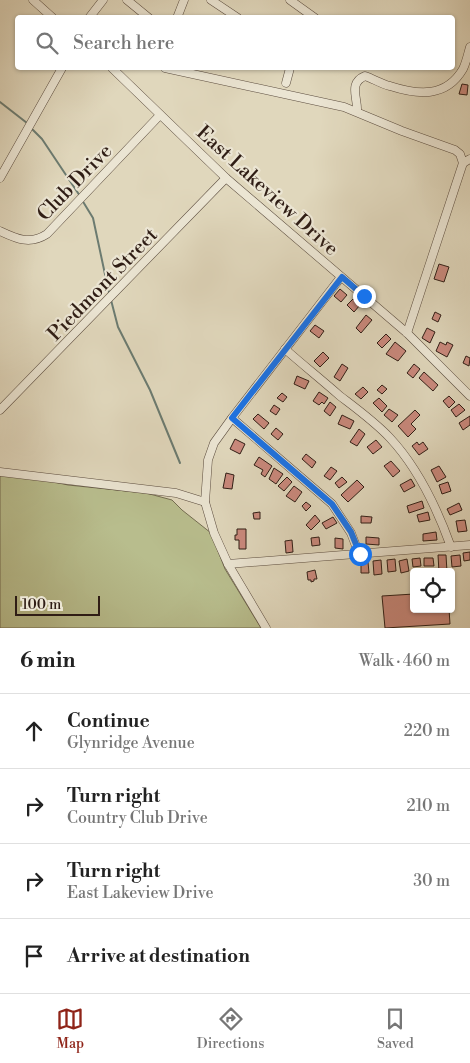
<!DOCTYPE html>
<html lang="en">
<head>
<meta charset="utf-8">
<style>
  :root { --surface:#fff; --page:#f2f2f2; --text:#222; --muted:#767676; --line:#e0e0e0; --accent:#8f2418 }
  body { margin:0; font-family:"Libre Bodoni",serif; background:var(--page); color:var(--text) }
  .controls { position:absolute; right:15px; bottom:15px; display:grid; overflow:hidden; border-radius:5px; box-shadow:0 1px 4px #0004 }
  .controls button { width:45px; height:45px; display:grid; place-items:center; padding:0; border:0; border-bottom:1px solid var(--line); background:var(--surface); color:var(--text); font:25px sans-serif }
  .scale { position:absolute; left:15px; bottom:12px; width:85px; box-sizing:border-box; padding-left:5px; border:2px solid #2f1d15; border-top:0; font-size:14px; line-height:18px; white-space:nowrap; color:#2f1d15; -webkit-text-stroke:4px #ebe5d3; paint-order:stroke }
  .stop { position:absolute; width:15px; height:15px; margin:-11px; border:4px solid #1a73e8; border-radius:50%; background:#fff }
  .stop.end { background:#1a73e8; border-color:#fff; box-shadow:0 1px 5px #0008 }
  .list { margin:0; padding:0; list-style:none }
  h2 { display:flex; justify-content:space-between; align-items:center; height:65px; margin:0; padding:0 20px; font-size:21px }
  h2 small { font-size:16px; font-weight:400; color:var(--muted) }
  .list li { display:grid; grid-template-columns:32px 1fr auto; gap:15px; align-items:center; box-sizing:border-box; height:75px; padding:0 20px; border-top:1px solid var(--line) }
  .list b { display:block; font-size:19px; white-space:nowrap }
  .list p { margin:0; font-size:16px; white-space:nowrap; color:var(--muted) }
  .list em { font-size:16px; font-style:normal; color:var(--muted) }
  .icon { flex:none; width:28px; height:28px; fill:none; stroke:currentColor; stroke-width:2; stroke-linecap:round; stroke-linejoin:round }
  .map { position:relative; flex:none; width:470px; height:628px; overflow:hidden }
  .search { position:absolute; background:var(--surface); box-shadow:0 1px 4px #0004; left:15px; right:15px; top:15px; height:55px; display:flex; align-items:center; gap:12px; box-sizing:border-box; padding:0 18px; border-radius:5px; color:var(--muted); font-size:19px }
  .sheet { height:365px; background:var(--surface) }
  nav { display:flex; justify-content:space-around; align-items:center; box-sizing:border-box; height:70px; border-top:1px solid var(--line); background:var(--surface); font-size:14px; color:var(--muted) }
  nav a { display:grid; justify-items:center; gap:2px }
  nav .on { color:var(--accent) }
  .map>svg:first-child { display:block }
</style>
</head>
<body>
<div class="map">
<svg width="470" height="628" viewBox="0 0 470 628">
  <rect width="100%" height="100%" fill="#e0d7bc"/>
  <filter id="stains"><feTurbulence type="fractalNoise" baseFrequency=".004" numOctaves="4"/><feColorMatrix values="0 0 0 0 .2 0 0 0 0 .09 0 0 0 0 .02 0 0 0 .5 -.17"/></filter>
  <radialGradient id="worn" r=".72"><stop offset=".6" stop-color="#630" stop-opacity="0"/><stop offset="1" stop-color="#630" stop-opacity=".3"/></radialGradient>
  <polygon fill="#b8bd8d" stroke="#746d51" points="0,475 40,479 68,485 146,493 172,500 182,510 211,533 225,569 261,628 0,628"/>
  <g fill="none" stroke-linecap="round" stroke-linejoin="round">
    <g stroke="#6c7b70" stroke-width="2">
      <polyline points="0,102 27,123"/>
      <polyline points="32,129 42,139 80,196"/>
      <polyline points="82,200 93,218 109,293"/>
      <polyline points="111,300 118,327 150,390 180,463"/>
    </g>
  </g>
  <g fill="#ca897d" stroke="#2f1d15">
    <polygon points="462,84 468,85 467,95 459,94"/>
    <polygon points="439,264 449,267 444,282 434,279"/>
    <polygon points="340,289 347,295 341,302 334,296"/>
    <polygon points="353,299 360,305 354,312 347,305"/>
    <polygon points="435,312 441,315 438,322 432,319"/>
    <polygon points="366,315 372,320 361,333 356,328"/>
    <polygon points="315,325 324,331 319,338 310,331"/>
    <polygon points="427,328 435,332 430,343 422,338"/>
    <polygon points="386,334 391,339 382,348 377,343"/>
    <polygon points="395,342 406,351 398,361 386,354"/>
    <polygon points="440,342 446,345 447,342 453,345 447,357 436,351"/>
    <polygon points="323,352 329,358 320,367 314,361"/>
    <polygon points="466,356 470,358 469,366 463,363"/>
    <polygon points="342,364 348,368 340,381 334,377"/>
    <polygon points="414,364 420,369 413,378 407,373"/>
    <polygon points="424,372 438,385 433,391 419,378"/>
    <polygon points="297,376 309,381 305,389 294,384"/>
    <polygon points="382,385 387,389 382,394 377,390"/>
    <polygon points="363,387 368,392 361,399 355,394"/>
    <polygon points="319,392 328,398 324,404 322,402 319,405 313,401"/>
    <polygon points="282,393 287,397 283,402 277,398"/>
    <polygon points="449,396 455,402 449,408 443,401"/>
    <polygon points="379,398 387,406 382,412 373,403"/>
    <polygon points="330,402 336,407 330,416 324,411"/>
    <polygon points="459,404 465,410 456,417 451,410"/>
    <polygon points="274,405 280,409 276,415 270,411"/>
    <polygon points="389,409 398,415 392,422 384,415"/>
    <polygon points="415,410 420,415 411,424 416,429 408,437 398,426"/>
    <polygon points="258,414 269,423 264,429 253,419"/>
    <polygon points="342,415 354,421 350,429 338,424"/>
    <polygon points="470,416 470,425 463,430 459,423"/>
    <polygon points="276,428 283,434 278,440 271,434"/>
    <polygon points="359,429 365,434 357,446 350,442"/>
    <polygon points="235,439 245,444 240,454 230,449"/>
    <polygon points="376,440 382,447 373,454 367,447"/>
    <polygon points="417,442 419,445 423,442 428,449 419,455 412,446"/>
    <polygon points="306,454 316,462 312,468 302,459"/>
    <polygon points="259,457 272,466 265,477 261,474 263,470 254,465"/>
    <polygon points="391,461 400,471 393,477 384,466"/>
    <polygon points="439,466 446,477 437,482 431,470"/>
    <polygon points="331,467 337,471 330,480 324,476"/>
    <polygon points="274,468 283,474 276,484 269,479"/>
    <polygon points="226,473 234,475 232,489 223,488"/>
    <polygon points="287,477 292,482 284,491 278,486"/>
    <polygon points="342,477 347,482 339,488 335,483"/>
    <polygon points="411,479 415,486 404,492 400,485"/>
    <polygon points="357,480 364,487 348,502 341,495"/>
    <polygon points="448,482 451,491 442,494 439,485"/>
    <polygon points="294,486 302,492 295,502 286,496"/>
    <polygon points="422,501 424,508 409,513 407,506"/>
    <polygon points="306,502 311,506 306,511 302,506"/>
    <polygon points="459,503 462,510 450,515 447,509"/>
    <polygon points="260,512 260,519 254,519 253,513"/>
    <polygon points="428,512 430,520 419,522 417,515"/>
    <polygon points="315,515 320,521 311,530 306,525"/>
    <polygon points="361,516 372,517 371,523 361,523"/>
    <polygon points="333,517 337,523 326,529 322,523"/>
    <polygon points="465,520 467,531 458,532 456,521"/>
    <polygon points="237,529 246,529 246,549 239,549 239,540 235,540 235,535 237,535"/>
    <polygon points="436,532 437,540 423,541 423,534"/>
    <polygon points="319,537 320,545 312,546 311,538"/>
    <polygon points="366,537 379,538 379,545 366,544"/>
    <polygon points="335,538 343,539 343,549 335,548"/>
    <polygon points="292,540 293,552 286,553 285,541"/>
    <polygon points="470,552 470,560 464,561 463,553"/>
    <polygon points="438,555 446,555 447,572 439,572"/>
    <polygon points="460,555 461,566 452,567 451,556"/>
    <polygon points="420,558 421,566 413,567 412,559"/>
    <polygon points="424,558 433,558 434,566 424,566"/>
    <polygon points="395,559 396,571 388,572 387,560"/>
    <polygon points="407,559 409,571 401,573 399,561"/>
    <polygon points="381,560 382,574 374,575 373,561"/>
    <polygon points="361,562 368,562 369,573 361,573"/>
    <polygon points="315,570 317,579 314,579 314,581 311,582 311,580 308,580 307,572"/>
    <polygon points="414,594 414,609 449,609 450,624 385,628 382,596"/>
  </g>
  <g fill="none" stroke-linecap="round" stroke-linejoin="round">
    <g stroke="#5b4c3f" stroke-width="9">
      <g id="minor">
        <polyline points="33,0 53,18"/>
        <polyline points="127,0 149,18"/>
        <polyline points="211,0 238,18"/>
        <polyline points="290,0 315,18"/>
        <polyline points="89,18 103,0"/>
        <polyline points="177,18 184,0"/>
        <polyline points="112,68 226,178 407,333 470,396"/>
        <polyline points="165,68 344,107 402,131 455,150 460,154 463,163 470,159"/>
        <polyline points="286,83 290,68"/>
        <path d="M357,111C358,98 348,83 365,76C374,79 381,84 390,86C418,95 446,98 463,69C466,63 468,54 470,47"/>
        <polyline points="0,178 62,68"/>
        <path d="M0,231C17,239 30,245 47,234L160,115"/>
        <polyline points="407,333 463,163"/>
        <path d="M285,349C303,365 322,380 340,396C357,409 375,422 390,438C418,468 437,508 451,547"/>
        <polyline points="0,410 226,178"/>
        <polyline points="232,418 332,504 351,533 359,554"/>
        <polyline points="0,472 176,493 205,502"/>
        <polyline points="228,564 470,545"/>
        <polyline points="266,628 228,564 214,533 205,502 208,460 214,443 232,418 341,277"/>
      </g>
    </g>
    <use href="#minor" stroke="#ebe5d3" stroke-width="8"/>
  </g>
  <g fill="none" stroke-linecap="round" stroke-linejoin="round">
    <polyline stroke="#1a73e8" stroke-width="6" points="360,554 351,532 332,504 232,418 342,277 364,296"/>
  </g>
  <g text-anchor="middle" stroke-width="4.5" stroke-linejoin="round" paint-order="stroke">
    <g font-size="20" fill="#2f1d15" stroke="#ebe5d3">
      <text transform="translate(74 182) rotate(-46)" y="7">Club Drive</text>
      <text transform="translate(268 190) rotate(42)" y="7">East Lakeview Drive</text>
      <text transform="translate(102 284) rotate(-46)" y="7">Piedmont Street</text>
    </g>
  </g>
  <rect width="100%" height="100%" filter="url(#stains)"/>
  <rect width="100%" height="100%" fill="url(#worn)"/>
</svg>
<div class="controls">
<button><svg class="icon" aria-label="locate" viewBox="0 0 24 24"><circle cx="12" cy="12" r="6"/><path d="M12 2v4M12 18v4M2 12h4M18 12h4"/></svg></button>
</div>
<div class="scale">100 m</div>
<div class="stop" style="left:360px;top:554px"></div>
<div class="stop end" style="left:364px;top:296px"></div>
<div class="search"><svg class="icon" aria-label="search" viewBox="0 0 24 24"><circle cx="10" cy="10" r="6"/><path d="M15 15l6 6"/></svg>Search here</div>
</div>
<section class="sheet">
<h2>6 min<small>Walk · 460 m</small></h2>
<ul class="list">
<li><svg class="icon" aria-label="ahead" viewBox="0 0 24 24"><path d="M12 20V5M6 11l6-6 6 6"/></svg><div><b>Continue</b><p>Glynridge Avenue</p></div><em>220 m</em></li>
<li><svg class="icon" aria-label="right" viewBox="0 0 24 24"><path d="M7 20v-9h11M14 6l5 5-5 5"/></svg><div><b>Turn right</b><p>Country Club Drive</p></div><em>210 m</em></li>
<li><svg class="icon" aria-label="right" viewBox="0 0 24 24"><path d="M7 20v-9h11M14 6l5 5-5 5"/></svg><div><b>Turn right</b><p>East Lakeview Drive</p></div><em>30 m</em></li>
<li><svg class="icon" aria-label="arrive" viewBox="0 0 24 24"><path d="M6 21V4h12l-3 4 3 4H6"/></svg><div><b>Arrive at destination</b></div></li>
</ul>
</section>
<nav>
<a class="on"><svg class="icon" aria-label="map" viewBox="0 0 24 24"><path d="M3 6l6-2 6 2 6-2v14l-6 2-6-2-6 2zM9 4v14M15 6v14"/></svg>Map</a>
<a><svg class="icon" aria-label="directions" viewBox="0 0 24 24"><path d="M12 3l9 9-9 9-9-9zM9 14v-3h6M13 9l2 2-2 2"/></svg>Directions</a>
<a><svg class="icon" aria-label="saved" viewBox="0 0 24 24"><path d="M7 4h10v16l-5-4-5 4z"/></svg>Saved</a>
</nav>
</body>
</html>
